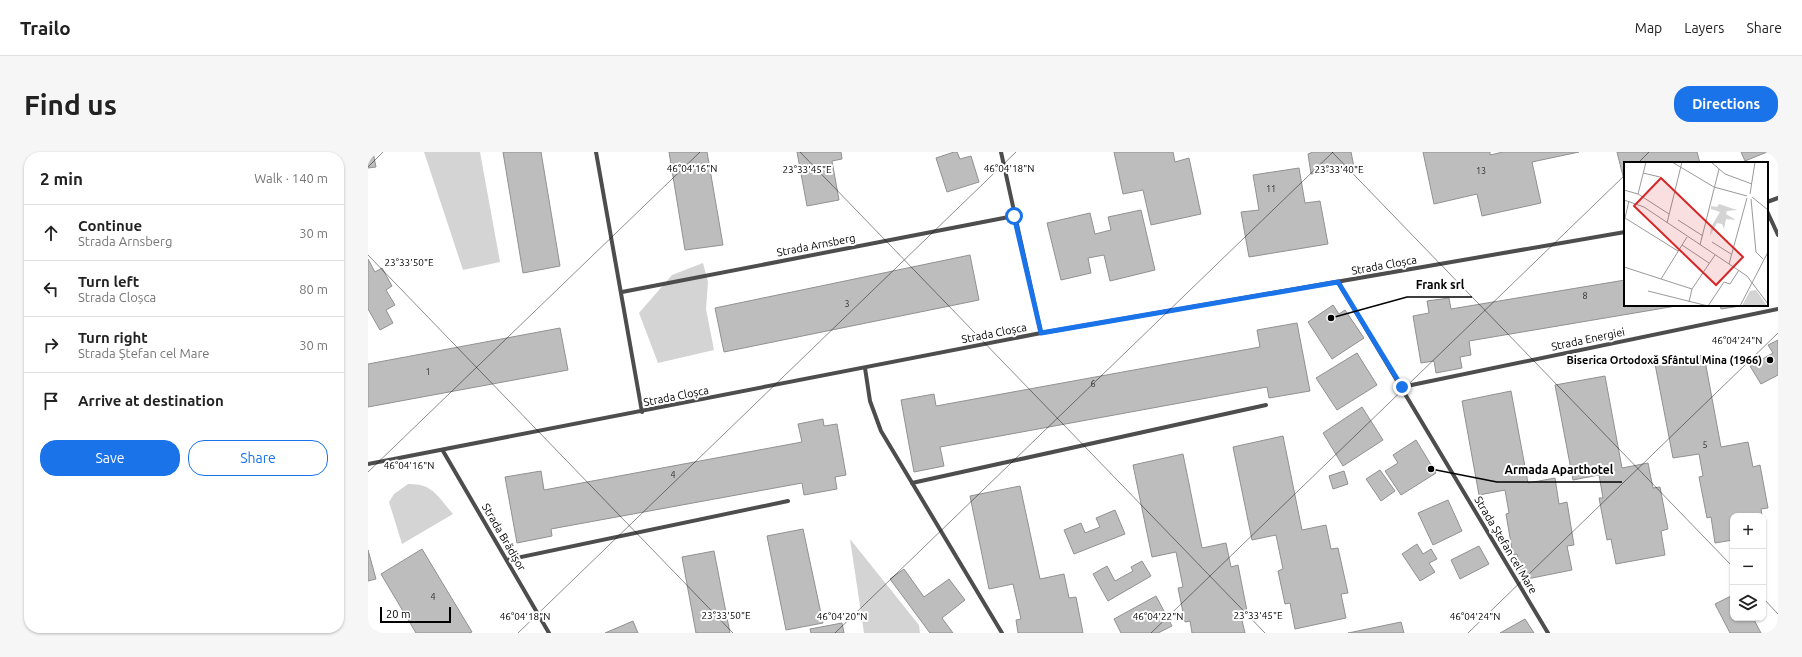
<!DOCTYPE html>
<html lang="en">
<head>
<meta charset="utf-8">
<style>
  :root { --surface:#fff; --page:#f6f6f6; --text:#222; --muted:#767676; --line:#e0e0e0; --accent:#1a73e8 }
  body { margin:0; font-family:Ubuntu,sans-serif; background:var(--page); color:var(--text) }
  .controls { position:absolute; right:12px; bottom:12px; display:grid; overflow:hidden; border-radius:8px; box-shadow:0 1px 3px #0004 }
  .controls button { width:36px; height:36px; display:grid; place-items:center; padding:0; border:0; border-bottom:1px solid var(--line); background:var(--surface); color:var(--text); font:20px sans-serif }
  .scale { position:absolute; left:12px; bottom:10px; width:71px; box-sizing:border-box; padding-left:4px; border:2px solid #000; border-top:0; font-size:11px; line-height:14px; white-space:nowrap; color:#000; -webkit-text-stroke:3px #fff; paint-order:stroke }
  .stop { position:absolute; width:12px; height:12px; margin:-9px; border:3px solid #1a73e8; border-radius:50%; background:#fff }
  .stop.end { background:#1a73e8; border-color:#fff; box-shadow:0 1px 4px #0008 }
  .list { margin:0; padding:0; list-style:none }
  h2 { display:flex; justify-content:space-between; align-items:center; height:52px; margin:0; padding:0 16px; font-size:17px }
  h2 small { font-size:13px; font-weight:400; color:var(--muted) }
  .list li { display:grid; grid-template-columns:26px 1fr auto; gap:12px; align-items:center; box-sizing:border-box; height:56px; padding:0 16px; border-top:1px solid var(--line) }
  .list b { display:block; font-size:15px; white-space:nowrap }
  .list p { margin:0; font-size:13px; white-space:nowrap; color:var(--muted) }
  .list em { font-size:13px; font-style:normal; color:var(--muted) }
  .actions { display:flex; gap:8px; padding:12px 16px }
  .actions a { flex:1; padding:9px 0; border:1px solid var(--accent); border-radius:16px; text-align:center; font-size:14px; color:var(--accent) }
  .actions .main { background:var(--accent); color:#fff }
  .icon { flex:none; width:22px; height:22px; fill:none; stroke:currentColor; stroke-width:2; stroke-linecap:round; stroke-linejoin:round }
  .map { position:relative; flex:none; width:1410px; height:481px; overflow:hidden; border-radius:16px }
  header { display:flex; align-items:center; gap:24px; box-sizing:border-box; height:56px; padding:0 20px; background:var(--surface); border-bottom:1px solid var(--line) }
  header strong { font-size:19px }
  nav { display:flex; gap:22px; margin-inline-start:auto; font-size:14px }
  .intro { display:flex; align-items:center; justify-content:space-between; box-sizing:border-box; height:96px; padding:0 24px }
  h1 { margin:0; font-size:28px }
  .button { padding:10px 18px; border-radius:16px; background:var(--accent); color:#fff; font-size:14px; font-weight:700 }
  main { display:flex; gap:24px; padding:0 24px }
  aside { flex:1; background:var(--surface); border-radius:16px; box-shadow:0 1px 3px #0004 }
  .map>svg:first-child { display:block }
</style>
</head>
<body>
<header>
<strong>Trailo</strong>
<nav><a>Map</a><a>Layers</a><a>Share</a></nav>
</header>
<div class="intro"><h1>Find us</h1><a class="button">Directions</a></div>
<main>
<aside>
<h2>2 min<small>Walk · 140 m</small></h2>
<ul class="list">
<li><svg class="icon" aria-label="ahead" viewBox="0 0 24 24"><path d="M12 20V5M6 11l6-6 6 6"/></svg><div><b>Continue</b><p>Strada Arnsberg</p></div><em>30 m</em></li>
<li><svg class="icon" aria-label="left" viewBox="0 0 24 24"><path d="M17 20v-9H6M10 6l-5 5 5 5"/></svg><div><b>Turn left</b><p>Strada Cloșca</p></div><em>80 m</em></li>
<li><svg class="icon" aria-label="right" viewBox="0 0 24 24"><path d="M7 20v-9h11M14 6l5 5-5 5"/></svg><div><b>Turn right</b><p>Strada Ștefan cel Mare</p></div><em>30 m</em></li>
<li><svg class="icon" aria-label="arrive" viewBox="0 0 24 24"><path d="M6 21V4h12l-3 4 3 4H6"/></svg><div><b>Arrive at destination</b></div></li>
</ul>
<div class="actions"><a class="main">Save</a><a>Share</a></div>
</aside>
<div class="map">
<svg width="1410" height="481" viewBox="0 0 1410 481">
  <rect width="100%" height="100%" fill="#fff"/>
  <g fill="#d4d4d4">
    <polygon points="56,0 112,0 132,110 95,118"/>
    <polygon points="335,111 340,130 338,157 346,198 290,211 271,161 304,123"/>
    <path d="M40,332C65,331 70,345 85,362L34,392L21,350L26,342Z"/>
    <polygon points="482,387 551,473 552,481 496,481"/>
  </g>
  <g fill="#bdbdbd" stroke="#919191">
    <polygon points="0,0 5,0 8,15 0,16"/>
    <polygon points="135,0 173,0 192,114 155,121"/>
    <polygon points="301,0 339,0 355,93 317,98"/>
    <polygon points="429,0 473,0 474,7 464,9 471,48 439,54"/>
    <polygon points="586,0 589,0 592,7 603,4 611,30 579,40 568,6"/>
    <polygon points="746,0 805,0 807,10 821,6 833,62 783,73 775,38 755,42"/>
    <polygon points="945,0 983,0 986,15 943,22 940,2"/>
    <polygon points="1055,0 1122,0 1122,3 1135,0 1211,0 1164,10 1173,51 1114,64 1109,42 1066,52"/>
    <polygon points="1249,0 1329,0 1332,11 1257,11 1257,32"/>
    <polygon points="1373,0 1399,0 1377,9"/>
    <polygon points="931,16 937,51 952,49 960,92 881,105 873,60 891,58 885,23"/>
    <polygon points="773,58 787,118 742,129 736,103 720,106 723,121 693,128 679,71 722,61 727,82 743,78 740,65"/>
    <polygon points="602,103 611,148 356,200 347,156"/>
    <polygon points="0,107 7,120 14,116 24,134 18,138 27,153 18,158 25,171 12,178 0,157"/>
    <polygon points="1257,128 1257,153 1314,153 1101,189 1103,203 1092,205 1094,216 1068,221 1066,209 1053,211 1045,164 1061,161 1059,149 1081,146 1083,157"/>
    <polygon points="965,153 971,162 977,158 996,186 964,207 940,170"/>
    <polygon points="1352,153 1379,153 1353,157"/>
    <polygon points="929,171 942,239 901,246 899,235 572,295 576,314 546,320 533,248 566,242 568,254 892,195 889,178"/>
    <polygon points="192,176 200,218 0,255 0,212"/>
    <polygon points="1410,188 1410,223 1393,232 1382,214 1405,201 1400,193"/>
    <polygon points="989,201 1009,233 969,258 948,226"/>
    <polygon points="1336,203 1353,295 1380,290 1385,315 1392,313 1400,356 1393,357 1394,364 1365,364 1365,388 1347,391 1343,365 1339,366 1331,325 1335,324 1331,302 1305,306 1287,212"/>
    <polygon points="1237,224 1254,316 1280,311 1285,336 1292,335 1300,377 1293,379 1297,403 1248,412 1243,387 1239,388 1231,346 1235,346 1231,323 1205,328 1187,233"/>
    <polygon points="1143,239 1160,331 1187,326 1191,352 1199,350 1206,393 1199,394 1204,418 1154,428 1149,402 1145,403 1138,362 1141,361 1137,338 1111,343 1094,249"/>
    <polygon points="994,255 1015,288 975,314 955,281"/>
    <polygon points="455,267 456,274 469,272 478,323 467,325 469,337 436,343 434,331 183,377 184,384 149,391 137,325 173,319 176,338 434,290 430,272"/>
    <polygon points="915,284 934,378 958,373 963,397 970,396 980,441 973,442 978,466 927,477 922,451 917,452 910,419 915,417 908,383 884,388 865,295"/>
    <polygon points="1048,288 1068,321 1033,343 1017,319 1030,311 1025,303"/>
    <polygon points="815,302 834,396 858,391 863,415 870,413 879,459 872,460 877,481 824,481 822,469 817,470 810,436 815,435 808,400 784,405 765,313"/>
    <polygon points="1012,318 1027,339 1013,349 998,327"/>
    <polygon points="976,319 980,332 965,337 961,324"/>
    <polygon points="652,334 672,427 696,422 701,446 708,445 715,481 650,481 648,468 653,467 645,432 621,437 602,344"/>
    <polygon points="1080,348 1094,379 1065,393 1050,361"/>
    <polygon points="747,358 757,382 706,402 696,378 713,371 717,381 732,375 728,366"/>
    <polygon points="435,377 455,471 418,478 399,384"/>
    <polygon points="1049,392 1055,402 1063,397 1069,407 1061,411 1067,420 1052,429 1034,402"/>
    <polygon points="1111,394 1121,412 1092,427 1083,408"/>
    <polygon points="54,397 104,480 101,481 48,481 13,422"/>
    <polygon points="0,398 8,427 0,429"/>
    <polygon points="346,399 362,481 328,481 314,405"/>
    <polygon points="774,409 783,424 740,449 725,422 739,414 747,429 765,419 763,415"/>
    <polygon points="536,417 556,445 581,427 597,448 574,466 585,481 562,481 522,427"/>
    <polygon points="1365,443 1365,466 1385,466 1393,481 1362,481 1347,452"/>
    <polygon points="788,444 804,474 790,481 753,481 746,467"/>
    <polygon points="1157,467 1166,481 1132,481"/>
    <polygon points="265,469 270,481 237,481"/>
    <polygon points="1033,470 1036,481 980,481"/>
    <polygon points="474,471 476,481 443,481 442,477"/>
  </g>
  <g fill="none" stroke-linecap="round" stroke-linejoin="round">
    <g stroke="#4d4d4d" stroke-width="4">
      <polyline points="228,0 274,260"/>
      <polyline points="633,0 673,181"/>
      <polyline points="1399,50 1410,46"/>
      <polyline points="1399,59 1410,83"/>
      <polyline points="970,130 1180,481"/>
      <polyline points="254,140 646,64"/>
      <polyline points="497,216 502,249 513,279 634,481"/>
      <polyline points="1034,235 1410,157"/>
      <polyline points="75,299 181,481"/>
      <polyline points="0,312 673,181 1257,80"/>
      <polyline points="544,331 898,253"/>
      <polyline points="139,408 420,349"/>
    </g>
  </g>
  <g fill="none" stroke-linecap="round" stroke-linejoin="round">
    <polyline stroke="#1a73e8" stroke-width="5" points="646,64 673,181 970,130 1034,235"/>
  </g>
  <path fill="none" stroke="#000" stroke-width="1" stroke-opacity="0.45" d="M432,0L897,481M964,0L1365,415M1270,11L1281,0M0,15L15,0M0,103L365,481M0,320L332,0M1395,446L1410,462M150,481L648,0M467,481L965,0M783,481L1257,23M1100,481L1410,181"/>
  <circle fill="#000" stroke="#fff" stroke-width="1.5" cx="1402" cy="208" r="4"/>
  <g text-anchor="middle" stroke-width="4" stroke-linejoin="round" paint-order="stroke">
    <g font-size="9" fill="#2f2f2f">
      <text x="1113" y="22">13</text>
      <text x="903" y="40">11</text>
      <text x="1217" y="147">8</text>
      <text x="479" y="155">3</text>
      <text x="60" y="223">1</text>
      <text x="725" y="235">6</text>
      <text x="1337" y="296">5</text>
      <text x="305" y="326">4</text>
      <text x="65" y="448">4</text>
    </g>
    <g font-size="11" fill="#000" stroke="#fff">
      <text transform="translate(448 93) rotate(-11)" y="4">Strada Arnsberg</text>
      <text transform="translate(1016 113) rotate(-10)" y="4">Strada Cloșca</text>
      <text transform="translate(626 181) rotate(-11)" y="4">Strada Cloșca</text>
      <text transform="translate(1220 187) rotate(-12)" y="4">Strada Energiei</text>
      <text transform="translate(308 244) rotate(-11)" y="4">Strada Cloșca</text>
      <text transform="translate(136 385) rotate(60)" y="4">Strada Brădișor</text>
      <text transform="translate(1138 393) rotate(59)" y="4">Strada Ștefan cel Mare</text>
    </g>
    <g font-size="11" font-weight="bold" fill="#000" stroke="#fff" text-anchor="end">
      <text x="1394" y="212">Biserica Ortodoxă Sfântul Mina (1966)</text>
    </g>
  </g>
  <g transform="translate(1256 10)">
    <rect width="144" height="144" fill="#fff"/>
    <path d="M95,42L113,48L103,49L102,52L112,58L102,57L100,67L98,62L93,61L86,74L87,65L96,50L87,47V44L93,45ZM132,128L143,144H118L126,129Z" fill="#d4d4d4"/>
    <path fill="none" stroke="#999" stroke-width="1" d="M48,0L90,25L123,34M87,0L101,12L128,22M19,11L36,15M0,28L14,32L45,52M14,32L22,0M126,32L131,0M128,35L144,48M127,37L132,90L139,97M0,38L20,45L123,114L144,142M1,56L54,89M54,58L79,74M0,60L5,39M43,61L58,0M88,80L107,92M58,83L85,101M76,83L95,7M105,102L123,36M0,105L68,127M37,117L63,75M24,129L84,144L100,120L106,122L115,108M65,140L68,127L91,93M116,144L144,90"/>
    <path fill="#d62828" fill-opacity="0.15" stroke="#d62828" stroke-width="2" d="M37,16L119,95L92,123L10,44Z"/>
    <rect width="144" height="144" fill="none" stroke="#000" stroke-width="2"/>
  </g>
  <g font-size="10" text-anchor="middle" fill="#000" stroke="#fff" stroke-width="4" stroke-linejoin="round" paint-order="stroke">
    <text x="324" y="20">46°04'16"N</text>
    <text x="641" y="20">46°04'18"N</text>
    <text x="439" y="21">23°33'45"E</text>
    <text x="971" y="21">23°33'40"E</text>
    <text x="41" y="114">23°33'50"E</text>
    <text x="1369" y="192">46°04'24"N</text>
    <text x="41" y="317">46°04'16"N</text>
    <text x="358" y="467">23°33'50"E</text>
    <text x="890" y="467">23°33'45"E</text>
    <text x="157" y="468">46°04'18"N</text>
    <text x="474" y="468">46°04'20"N</text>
    <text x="790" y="468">46°04'22"N</text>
    <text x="1107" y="468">46°04'24"N</text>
  </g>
  <path fill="none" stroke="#000" stroke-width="1.5" d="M963 166L1039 145H1104M1063 317L1129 330H1254"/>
  <g fill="#000" stroke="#fff" stroke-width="1.5">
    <circle cx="963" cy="166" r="4"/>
    <circle cx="1063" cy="317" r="4"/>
  </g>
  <g font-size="12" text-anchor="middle" font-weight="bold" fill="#000" stroke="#fff" stroke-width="4" stroke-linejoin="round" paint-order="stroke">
    <text x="1072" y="137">Frank srl</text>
    <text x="1191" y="322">Armada Aparthotel</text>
  </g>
</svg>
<div class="controls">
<button>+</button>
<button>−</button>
<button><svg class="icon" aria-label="layers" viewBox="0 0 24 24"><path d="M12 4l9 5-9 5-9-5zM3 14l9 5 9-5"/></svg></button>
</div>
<div class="scale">20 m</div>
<div class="stop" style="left:646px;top:64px"></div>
<div class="stop end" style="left:1034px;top:235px"></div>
</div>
</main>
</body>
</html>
